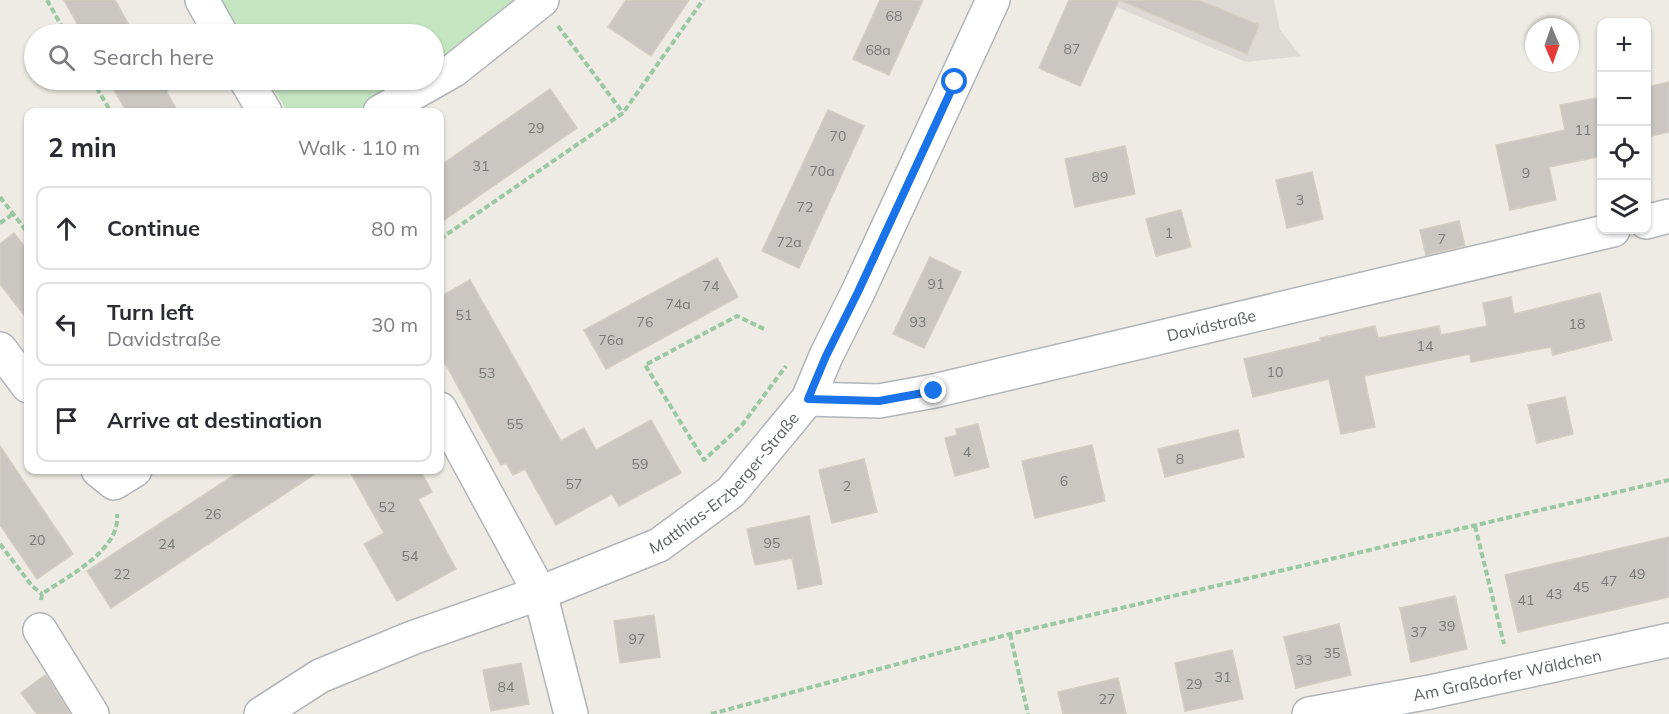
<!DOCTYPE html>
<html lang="en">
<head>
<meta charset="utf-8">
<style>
  :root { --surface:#fff; --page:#f7f7f7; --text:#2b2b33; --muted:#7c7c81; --line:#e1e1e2 }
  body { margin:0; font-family:Mulish,sans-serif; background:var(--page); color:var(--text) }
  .controls { position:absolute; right:18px; top:18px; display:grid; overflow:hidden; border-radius:12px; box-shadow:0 2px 4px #0004 }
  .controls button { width:54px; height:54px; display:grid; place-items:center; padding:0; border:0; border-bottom:2px solid var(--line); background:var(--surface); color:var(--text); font:30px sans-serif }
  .compass { position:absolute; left:1525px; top:18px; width:54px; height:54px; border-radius:50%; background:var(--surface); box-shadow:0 2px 4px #0004; rotate:178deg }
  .stop { position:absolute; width:18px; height:18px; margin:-14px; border:4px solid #1a73e8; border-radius:50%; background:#fff }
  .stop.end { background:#1a73e8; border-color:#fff; box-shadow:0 2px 6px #0008 }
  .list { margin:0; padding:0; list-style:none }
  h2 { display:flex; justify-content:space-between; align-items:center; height:78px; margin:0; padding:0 24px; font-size:26px }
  h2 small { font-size:20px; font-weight:400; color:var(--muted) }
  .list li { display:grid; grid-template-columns:39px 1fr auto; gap:18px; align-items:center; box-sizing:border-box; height:84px; margin:0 12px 12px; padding:0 12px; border:2px solid var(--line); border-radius:12px }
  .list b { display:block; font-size:22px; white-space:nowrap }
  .list p { margin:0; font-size:20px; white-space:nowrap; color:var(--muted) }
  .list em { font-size:20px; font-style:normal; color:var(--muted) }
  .icon { flex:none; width:33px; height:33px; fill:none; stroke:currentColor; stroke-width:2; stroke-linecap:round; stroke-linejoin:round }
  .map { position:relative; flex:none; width:1669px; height:714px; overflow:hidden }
  .search { position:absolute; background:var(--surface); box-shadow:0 2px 4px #0004; left:24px; top:24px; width:420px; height:66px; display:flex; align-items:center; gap:15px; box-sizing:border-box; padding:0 21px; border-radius:33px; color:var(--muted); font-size:22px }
  .panel { position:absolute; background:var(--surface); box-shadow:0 2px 4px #0004; left:24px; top:108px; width:420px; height:366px; border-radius:12px }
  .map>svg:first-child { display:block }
</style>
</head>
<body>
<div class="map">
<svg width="1669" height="714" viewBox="0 0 1669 714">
  <rect width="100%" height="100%" fill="#eeebe4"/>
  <polygon fill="#dddad6" points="1100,0 1274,0 1280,30 1301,56 1246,62"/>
  <g fill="#c3e6c0">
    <polygon points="220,0 521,0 434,66 434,34 241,34"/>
    <polygon points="268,80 411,80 354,112 288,112"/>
  </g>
  <g fill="#cac6c1" stroke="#d3cdc2" stroke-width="1.5">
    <polygon points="64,0 115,0 134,34 83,34"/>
    <polygon points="626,0 689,0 651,56 608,27"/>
    <polygon points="880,0 923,0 889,75 853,59"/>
    <polygon points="1069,0 1119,0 1080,86 1039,68"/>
    <polygon points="1119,0 1198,0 1259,25 1247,54"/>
    <polygon points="108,80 160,80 178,112 127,112"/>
    <polygon points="1669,82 1669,132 1647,137 1647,87"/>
    <polygon points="550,89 577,128 440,223 440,166"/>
    <polygon points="1602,97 1602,156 1549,167 1556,200 1510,210 1496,145 1565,130 1560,105"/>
    <polygon points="828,110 864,126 799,268 762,251"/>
    <polygon points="1125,146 1135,194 1075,207 1065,159"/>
    <polygon points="1312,172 1323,219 1287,228 1276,180"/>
    <polygon points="1181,210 1191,247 1156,256 1146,219"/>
    <polygon points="1459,221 1465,246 1426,255 1420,230"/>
    <polygon points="14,233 28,251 28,320 0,284 0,244"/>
    <polygon points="930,257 961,272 924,348 893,334"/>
    <polygon points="717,258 738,297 606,369 584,330"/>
    <polygon points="470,280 561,441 584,428 596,450 651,420 681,473 619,506 612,494 556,525 525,469 513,475 506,463 501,465 440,354 440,297"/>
    <polygon points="1600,293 1612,340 1553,355 1551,347 1471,362 1470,354 1364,376 1375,427 1341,434 1329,379 1253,397 1244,359 1321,341 1320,338 1375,326 1378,338 1439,326 1441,335 1487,326 1483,303 1511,297 1514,314"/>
    <polygon points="1565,397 1573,434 1537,443 1528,405"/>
    <polygon points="978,424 989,467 955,476 945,438 957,435 956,429"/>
    <polygon points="1238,430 1244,457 1165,477 1158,449"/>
    <polygon points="1092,445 1105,501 1035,518 1022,461"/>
    <polygon points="0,446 73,554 37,579 0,525"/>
    <polygon points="864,459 877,512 832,523 819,470"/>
    <polygon points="242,470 321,470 111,608 87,571"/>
    <polygon points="349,470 420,470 432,492 418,499 456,569 397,601 364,544 384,533"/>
    <polygon points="809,516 822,584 798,589 792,558 755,565 747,529"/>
    <polygon points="1669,537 1669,597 1518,632 1505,575"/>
    <polygon points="1455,596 1467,649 1411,662 1400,608"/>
    <polygon points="654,615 660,657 620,663 614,621"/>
    <polygon points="1339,624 1351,675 1296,688 1284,637"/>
    <polygon points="1232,650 1243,699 1185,711 1175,663"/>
    <polygon points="521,663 529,704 491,711 483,670"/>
    <polygon points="45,675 49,680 70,714 37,714 21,693"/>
    <polygon points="1118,678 1126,714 1063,714 1058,692"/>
  </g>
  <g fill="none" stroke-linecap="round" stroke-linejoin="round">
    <g stroke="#b1b5b9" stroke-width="36">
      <g id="minor">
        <polyline points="202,0 221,34"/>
        <polyline points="246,80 265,112"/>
        <polyline points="380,112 454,70 542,0"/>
        <polyline points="1646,222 1669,216"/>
        <polyline points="0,349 28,386"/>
        <path id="s1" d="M808,399L879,401L934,391L1613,230"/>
        <polyline points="440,409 540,593 571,714"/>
        <polyline points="98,470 114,483 135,470"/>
        <polyline points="40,630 92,714"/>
        <path id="s2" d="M261,714L320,676L412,638L540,593L659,545L731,492L808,399L826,356L858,292L993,0"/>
        <path id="s3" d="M1309,714L1430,692L1669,640"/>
      </g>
    </g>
    <g stroke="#9ac7a4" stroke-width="4" stroke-dasharray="6 3" stroke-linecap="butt">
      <polyline points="47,0 66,34"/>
      <polyline points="558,26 623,113"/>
      <polyline points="92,80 111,112"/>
      <polyline points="165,90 184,80"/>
      <polyline points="0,197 28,233"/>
      <polyline points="0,223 13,214"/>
      <polyline points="440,239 623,113 703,0"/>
      <polyline points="764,329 737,316 645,365 704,460 742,425 786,366"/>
      <polyline points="1475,526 1504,644"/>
      <polyline points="0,544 32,586 42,594"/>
      <path d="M41,600L42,594C68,576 121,550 117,514"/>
      <polyline points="1010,634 1028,714"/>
      <polyline points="711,714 1010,634 1669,480"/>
    </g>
    <use href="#minor" stroke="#fff" stroke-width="33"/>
  </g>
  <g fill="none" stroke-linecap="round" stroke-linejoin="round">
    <polyline stroke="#1a73e8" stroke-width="8" points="934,391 879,401 808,399 826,356 858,292 955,82"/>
  </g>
  <g text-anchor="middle" stroke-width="6" stroke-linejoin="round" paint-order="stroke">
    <g font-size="14" fill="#787a7b">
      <text x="894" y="21">68</text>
      <text x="1072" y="54">87</text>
      <text x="878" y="55">68a</text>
      <text x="536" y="133">29</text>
      <text x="1583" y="135">11</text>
      <text x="838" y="141">70</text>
      <text x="481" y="171">31</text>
      <text x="822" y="176">70a</text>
      <text x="1526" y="178">9</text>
      <text x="1100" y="182">89</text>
      <text x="1300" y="205">3</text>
      <text x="805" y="212">72</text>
      <text x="1169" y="238">1</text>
      <text x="1442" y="244">7</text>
      <text x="789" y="247">72a</text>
      <text x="936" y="289">91</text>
      <text x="711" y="291">74</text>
      <text x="678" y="309">74a</text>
      <text x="464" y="320">51</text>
      <text x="645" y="327">76</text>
      <text x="918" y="327">93</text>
      <text x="1577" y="329">18</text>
      <text x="611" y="345">76a</text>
      <text x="1425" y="351">14</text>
      <text x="1275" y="377">10</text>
      <text x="487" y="378">53</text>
      <text x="515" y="429">55</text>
      <text x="967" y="457">4</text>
      <text x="1180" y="464">8</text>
      <text x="640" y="469">59</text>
      <text x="1064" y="486">6</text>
      <text x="574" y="489">57</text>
      <text x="847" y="491">2</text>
      <text x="387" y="512">52</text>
      <text x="213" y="519">26</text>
      <text x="37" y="545">20</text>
      <text x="772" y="548">95</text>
      <text x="167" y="549">24</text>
      <text x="410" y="561">54</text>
      <text x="122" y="579">22</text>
      <text x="1637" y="579">49</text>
      <text x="1609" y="586">47</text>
      <text x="1581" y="592">45</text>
      <text x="1554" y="599">43</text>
      <text x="1526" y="605">41</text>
      <text x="1447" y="631">39</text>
      <text x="1419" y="637">37</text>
      <text x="637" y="644">97</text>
      <text x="1332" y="658">35</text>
      <text x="1304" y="665">33</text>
      <text x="1223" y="682">31</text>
      <text x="1194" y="689">29</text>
      <text x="506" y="692">84</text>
      <text x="1107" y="704">27</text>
    </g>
    <g font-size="16" fill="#5c6064" stroke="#fff">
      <text dy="6" stroke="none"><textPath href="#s1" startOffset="412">Davidstraße</textPath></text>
      <text dy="6" stroke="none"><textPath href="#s2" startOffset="524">Matthias-Erzberger-Straße</textPath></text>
      <text dy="6" stroke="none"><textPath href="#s3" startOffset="202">Am Graßdorfer Wäldchen</textPath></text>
    </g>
  </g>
</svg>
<div class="controls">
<button>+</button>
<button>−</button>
<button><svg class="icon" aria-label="locate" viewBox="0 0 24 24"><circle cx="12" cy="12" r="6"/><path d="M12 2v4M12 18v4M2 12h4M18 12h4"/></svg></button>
<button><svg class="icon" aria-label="layers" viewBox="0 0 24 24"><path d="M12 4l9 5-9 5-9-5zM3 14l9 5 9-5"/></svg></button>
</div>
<svg class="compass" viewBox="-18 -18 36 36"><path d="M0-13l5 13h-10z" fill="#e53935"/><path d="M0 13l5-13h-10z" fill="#7c7c81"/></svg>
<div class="stop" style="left:955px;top:82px"></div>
<div class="stop end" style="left:934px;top:391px"></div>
<div class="search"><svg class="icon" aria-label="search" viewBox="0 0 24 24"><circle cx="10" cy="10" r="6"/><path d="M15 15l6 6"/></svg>Search here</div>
<section class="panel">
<h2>2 min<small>Walk · 110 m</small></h2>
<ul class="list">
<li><svg class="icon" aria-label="ahead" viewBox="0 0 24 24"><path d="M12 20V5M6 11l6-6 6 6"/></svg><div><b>Continue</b></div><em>80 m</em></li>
<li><svg class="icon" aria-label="left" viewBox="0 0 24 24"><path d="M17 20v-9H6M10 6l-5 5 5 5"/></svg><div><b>Turn left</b><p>Davidstraße</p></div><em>30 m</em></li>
<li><svg class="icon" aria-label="arrive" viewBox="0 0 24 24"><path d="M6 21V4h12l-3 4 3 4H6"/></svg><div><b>Arrive at destination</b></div></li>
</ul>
</section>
</div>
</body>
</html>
